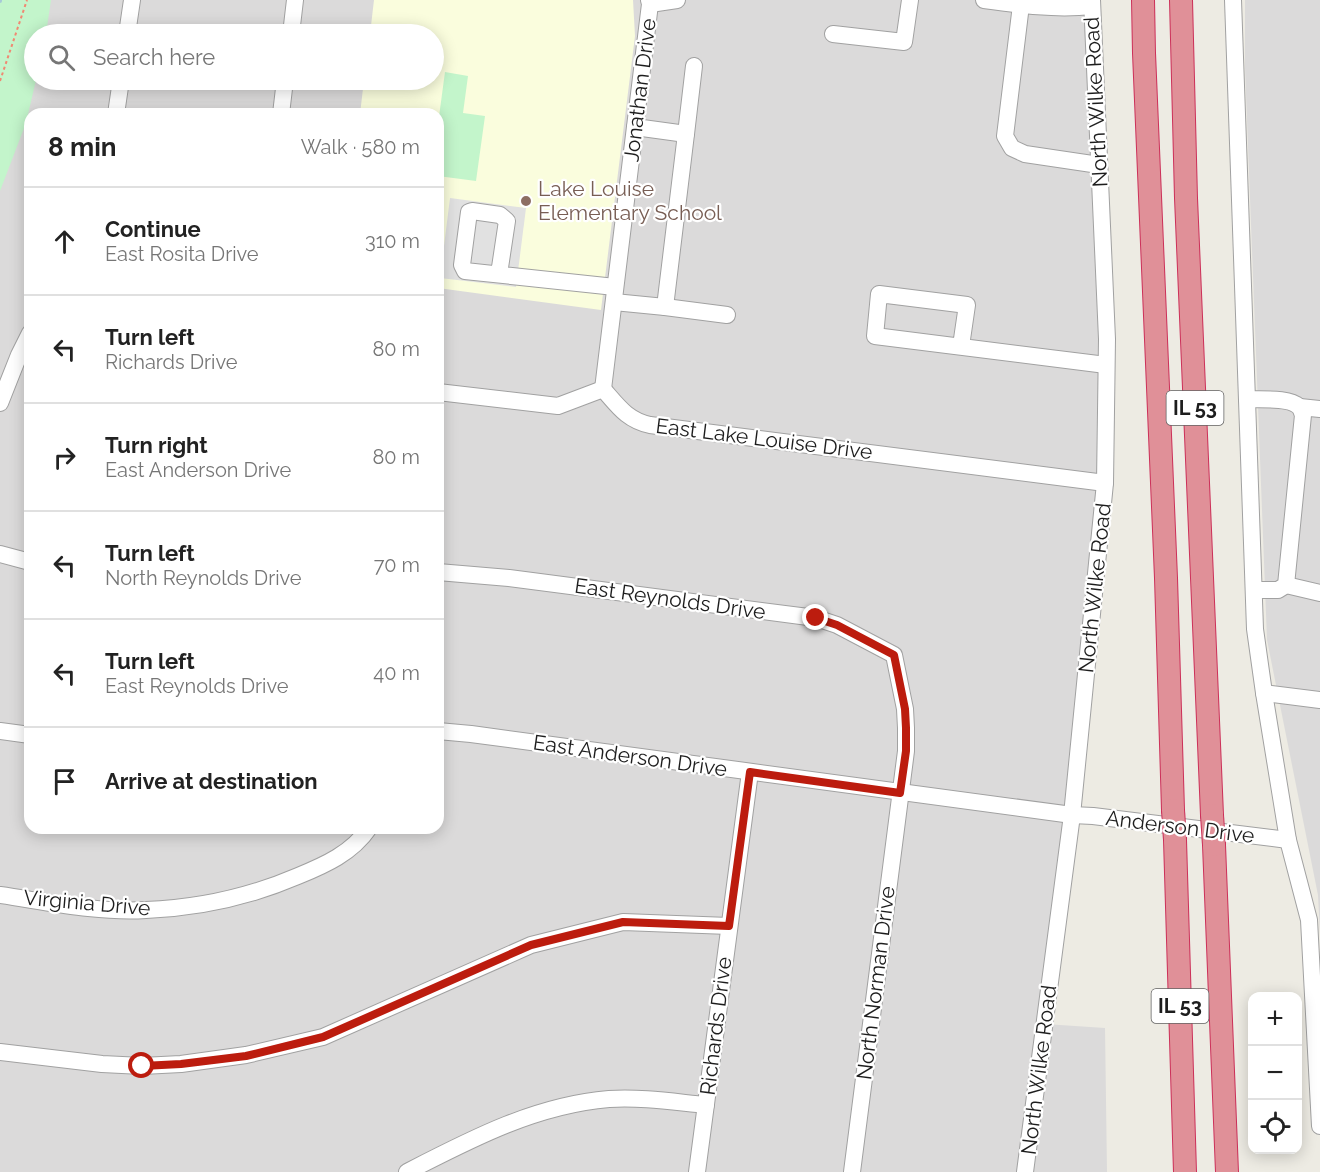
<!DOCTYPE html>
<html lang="en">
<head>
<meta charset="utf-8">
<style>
  :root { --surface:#fff; --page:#f6f6f6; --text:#222; --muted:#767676; --line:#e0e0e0 }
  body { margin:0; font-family:Raleway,sans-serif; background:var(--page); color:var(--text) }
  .controls { position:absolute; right:18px; bottom:18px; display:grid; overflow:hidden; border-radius:12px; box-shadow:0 3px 15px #0003 }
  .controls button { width:54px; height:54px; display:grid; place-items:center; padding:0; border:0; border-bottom:2px solid var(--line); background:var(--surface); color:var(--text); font:30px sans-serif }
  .stop { position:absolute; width:18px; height:18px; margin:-14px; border:4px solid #bc1c0e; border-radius:50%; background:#fff }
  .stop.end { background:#bc1c0e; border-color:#fff; box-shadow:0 2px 6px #0008 }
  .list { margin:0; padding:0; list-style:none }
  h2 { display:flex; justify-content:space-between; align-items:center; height:78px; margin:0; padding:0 24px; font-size:26px }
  h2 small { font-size:20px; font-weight:400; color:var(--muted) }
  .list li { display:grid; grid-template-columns:39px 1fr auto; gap:18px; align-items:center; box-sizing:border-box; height:108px; padding:0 24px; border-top:2px solid var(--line) }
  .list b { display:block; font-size:22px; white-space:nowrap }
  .list p { margin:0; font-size:20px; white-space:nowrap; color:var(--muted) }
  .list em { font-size:20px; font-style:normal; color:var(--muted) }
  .icon { flex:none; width:33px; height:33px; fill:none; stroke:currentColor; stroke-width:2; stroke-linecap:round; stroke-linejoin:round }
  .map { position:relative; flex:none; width:1320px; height:1172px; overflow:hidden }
  .search { position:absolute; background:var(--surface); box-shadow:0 3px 15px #0003; left:24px; top:24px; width:420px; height:66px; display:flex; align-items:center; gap:15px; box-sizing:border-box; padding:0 21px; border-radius:33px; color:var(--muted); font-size:22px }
  .panel { position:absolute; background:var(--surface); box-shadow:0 3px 15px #0003; left:24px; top:108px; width:420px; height:726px; border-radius:18px }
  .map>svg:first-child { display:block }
</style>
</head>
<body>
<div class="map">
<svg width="1320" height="1172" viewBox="0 0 1320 1172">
  <rect width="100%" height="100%" fill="#edebe3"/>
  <g fill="#dbdada" fill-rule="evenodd">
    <path d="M0,0H1092L1105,483L1045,1024L1105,1028L1107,1172H0ZM34,34H434V80H34ZM30,114H438V828H30Z"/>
    <polygon points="1245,0 1320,0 1320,933 1318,895 1267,640 1245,68"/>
  </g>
  <polygon fill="#fafddd" points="374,0 633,0 635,36 601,310 438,288 438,114 360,114 364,80 434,80 434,34 370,34"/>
  <g fill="#c3f5cb">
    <polygon points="0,0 51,0 46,34 34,34 36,80 26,123 0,191"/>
    <polygon points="445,72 468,76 463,113 485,116 476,181 438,176 438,124"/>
  </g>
  <polygon fill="#e1e1e1" points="450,198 526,208 516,287 440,278"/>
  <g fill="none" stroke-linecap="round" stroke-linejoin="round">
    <polyline stroke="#a7c9d8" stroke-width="4" points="0,1 0,0"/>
    <g stroke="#a1a1a1" stroke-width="18">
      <g id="minor">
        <path d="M984,0C1020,5 1056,10 1092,6"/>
        <polyline points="1233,0 1255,629 1264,693 1288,840 1309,920 1320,1126"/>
        <polyline points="650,4 677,0"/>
        <polyline points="1021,5 1005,136 1012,148 1025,154 1099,165"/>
        <polyline points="127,34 132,0"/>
        <polyline points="291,34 295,0"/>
        <polyline points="833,34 904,42 910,0"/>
        <polyline points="116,114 121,80"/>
        <polyline points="281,114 285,80"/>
        <polyline points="686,134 694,66"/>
        <polyline points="499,274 507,221 500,215 472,211 469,212 462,265 465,271 615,287"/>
        <polyline points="614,302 665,307 686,134 635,127"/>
        <polyline points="665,307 727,315"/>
        <path d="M961,346L967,305L879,294L875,336C952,345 1029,355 1106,365"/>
        <path d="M603,389C618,406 627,420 650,425L1105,483"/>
        <polyline points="603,389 650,4 649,0"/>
        <polyline points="438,392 558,406 603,389"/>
        <path d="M1247,399C1260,400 1289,397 1298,406C1301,408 1302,413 1303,415L1286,585L1278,590H1254"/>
        <polyline points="0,403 19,355 30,333"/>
        <polyline points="1300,407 1320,409"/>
        <polyline points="0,554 30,562"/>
        <polyline points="438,572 509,578 816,618 837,625 894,655 905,709 906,728 906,751 852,1172"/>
        <polyline points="1286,585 1320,593"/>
        <polyline points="1264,693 1320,700"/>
        <polyline points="0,731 30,735"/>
        <polyline points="438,731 471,734 1072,815 1093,816 1288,840"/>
        <path d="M0,895C48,902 98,913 146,910C200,908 249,897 298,876C325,865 352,853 369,828"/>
        <polyline points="0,1052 102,1064 142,1066 181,1064 246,1055 323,1037 531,945 623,922 729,926"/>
        <path d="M407,1172C471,1139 536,1105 609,1099C642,1097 674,1102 706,1105"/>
        <polyline points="697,1172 750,772"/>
        <polyline points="1025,1172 1072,815 1105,483 1107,339 1092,0"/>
      </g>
    </g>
    <g stroke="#cc3059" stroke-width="24">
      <g id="highway">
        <polyline points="1143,0 1144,53 1166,578 1173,810"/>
        <polyline points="1181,0 1186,198 1212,815"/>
        <polyline points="1175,840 1185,1172"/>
        <polyline points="1214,845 1227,1172"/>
      </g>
    </g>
    <polyline stroke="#f08972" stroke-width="2" stroke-dasharray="3 3" stroke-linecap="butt" points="0,81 27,0"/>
    <use href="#minor" stroke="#fff" stroke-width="16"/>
    <use href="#highway" stroke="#e09098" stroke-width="22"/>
    <g stroke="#cc3059" stroke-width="24" stroke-linecap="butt">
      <g id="highway-bridge">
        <polyline points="1173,810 1175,840"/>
        <polyline points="1212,815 1214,845"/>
      </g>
    </g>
    <use href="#highway-bridge" stroke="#e09098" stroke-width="22"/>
  </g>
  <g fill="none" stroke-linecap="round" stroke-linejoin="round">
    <polyline stroke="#bc1c0e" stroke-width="8" points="142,1066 181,1064 246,1056 323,1037 531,945 623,922 729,926 750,772 900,793 906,751 906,728 905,709 894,655 837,625 816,618"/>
  </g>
  <circle fill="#8d6e63" stroke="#fff" stroke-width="2" cx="526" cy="201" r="6"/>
  <g text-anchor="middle" stroke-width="4.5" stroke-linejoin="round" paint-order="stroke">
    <g fill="#fff" stroke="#616161" stroke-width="1.5">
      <rect x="1166.5" y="391" width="57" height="34" rx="4.5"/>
      <rect x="1151.5" y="989" width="57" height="34" rx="4.5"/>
    </g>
    <g font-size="20" font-weight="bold" fill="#1d1d1d">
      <text x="1195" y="415">IL 53</text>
      <text x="1180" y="1013">IL 53</text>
    </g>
    <g font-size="21" fill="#1d1d1d" stroke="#fff">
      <text transform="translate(640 90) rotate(-83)" y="7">Jonathan Drive</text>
      <text transform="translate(1096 102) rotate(-93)" y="7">North Wilke Road</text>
      <text transform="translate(764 439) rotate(7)" y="7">East Lake Louise Drive</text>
      <text transform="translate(1095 588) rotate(-84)" y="7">North Wilke Road</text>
      <text transform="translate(670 599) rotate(8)" y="7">East Reynolds Drive</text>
      <text transform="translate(630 756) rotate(8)" y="7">East Anderson Drive</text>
      <text transform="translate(1180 827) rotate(7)" y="7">Anderson Drive</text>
      <text transform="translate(87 903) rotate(5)" y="7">Virginia Drive</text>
      <text transform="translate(876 983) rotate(-83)" y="7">North Norman Drive</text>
      <text transform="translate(716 1026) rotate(-83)" y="7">Richards Drive</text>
      <text transform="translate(1039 1070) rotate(-83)" y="7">North Wilke Road</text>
    </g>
    <g font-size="21" fill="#785e54" stroke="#fff" text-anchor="start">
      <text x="538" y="196">Lake Louise<tspan x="538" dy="24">Elementary School</tspan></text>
    </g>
  </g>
</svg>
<div class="controls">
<button>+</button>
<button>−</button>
<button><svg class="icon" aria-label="locate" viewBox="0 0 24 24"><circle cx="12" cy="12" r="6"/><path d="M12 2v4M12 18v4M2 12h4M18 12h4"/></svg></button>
</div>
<div class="stop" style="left:142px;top:1066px"></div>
<div class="stop end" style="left:816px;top:618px"></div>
<div class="search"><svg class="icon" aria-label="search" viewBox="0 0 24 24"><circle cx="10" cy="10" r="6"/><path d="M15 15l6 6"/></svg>Search here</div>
<section class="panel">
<h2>8 min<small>Walk · 580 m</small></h2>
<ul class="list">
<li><svg class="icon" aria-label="ahead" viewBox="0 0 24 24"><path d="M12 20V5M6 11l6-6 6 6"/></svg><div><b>Continue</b><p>East Rosita Drive</p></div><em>310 m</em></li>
<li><svg class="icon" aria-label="left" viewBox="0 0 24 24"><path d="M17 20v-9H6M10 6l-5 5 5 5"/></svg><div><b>Turn left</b><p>Richards Drive</p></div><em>80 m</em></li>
<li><svg class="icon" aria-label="right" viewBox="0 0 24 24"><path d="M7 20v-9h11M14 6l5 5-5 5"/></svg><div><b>Turn right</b><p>East Anderson Drive</p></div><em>80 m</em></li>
<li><svg class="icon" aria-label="left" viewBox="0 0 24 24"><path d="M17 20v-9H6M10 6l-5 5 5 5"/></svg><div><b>Turn left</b><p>North Reynolds Drive</p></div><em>70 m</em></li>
<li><svg class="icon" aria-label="left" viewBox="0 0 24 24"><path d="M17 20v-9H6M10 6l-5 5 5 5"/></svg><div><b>Turn left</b><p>East Reynolds Drive</p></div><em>40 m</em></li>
<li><svg class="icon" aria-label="arrive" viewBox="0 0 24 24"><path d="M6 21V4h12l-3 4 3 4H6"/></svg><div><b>Arrive at destination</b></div></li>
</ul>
</section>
</div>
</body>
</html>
